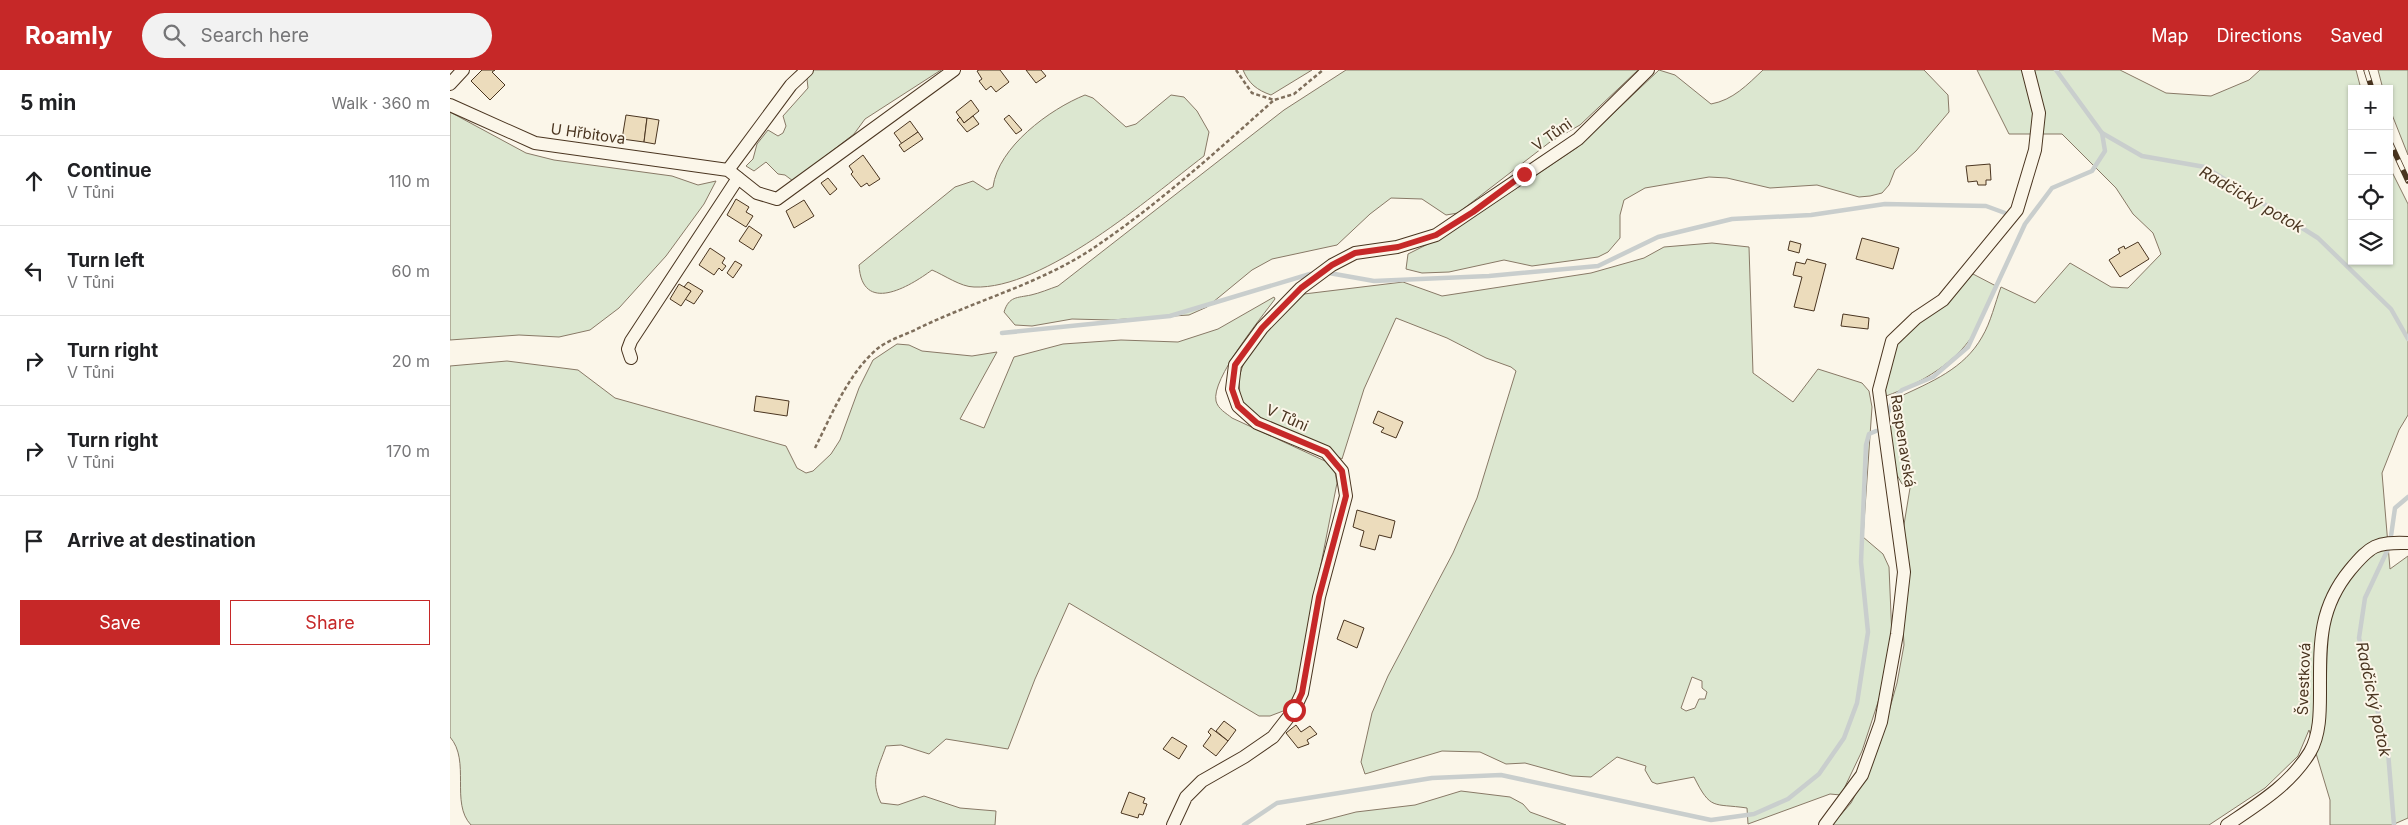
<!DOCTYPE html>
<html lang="en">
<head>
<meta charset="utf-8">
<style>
  :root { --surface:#fff; --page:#f2f2f2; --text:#202124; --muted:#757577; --line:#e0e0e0; --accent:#c62828 }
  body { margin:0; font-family:Inter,sans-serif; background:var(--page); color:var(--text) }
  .controls { position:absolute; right:15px; top:15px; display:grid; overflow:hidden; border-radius:0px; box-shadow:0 1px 4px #0004 }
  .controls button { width:45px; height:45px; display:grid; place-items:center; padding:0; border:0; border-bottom:1px solid var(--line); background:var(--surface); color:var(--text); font:25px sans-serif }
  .stop { position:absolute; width:15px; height:15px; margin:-11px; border:4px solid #c62828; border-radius:50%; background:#fff }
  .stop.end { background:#c62828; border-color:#fff; box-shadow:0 1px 5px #0008 }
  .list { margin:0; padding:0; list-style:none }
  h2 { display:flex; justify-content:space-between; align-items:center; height:65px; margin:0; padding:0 20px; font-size:21px }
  h2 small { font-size:16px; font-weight:400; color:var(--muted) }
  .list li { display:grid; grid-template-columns:32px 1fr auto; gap:15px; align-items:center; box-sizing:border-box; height:90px; padding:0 20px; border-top:1px solid var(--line) }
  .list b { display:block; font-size:19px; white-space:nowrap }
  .list p { margin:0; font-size:16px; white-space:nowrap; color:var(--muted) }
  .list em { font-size:16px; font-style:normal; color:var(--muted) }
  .actions { display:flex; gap:10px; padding:15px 20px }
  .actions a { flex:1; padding:11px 0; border:1px solid var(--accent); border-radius:0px; text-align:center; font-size:18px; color:var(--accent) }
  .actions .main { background:var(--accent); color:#fff }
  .icon { flex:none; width:28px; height:28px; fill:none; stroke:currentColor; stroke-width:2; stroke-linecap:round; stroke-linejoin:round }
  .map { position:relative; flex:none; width:1958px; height:755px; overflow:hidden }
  header { display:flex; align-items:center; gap:30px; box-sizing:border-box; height:70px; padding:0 25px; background:var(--accent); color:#fff }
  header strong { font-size:24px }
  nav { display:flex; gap:28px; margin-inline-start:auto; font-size:18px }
  .search { width:350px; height:45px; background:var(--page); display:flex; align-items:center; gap:12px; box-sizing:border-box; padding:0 18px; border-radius:28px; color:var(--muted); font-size:19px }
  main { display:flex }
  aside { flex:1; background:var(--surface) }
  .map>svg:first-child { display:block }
</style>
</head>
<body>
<header>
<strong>Roamly</strong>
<div class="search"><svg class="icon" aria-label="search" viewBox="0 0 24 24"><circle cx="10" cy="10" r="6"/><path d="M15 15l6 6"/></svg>Search here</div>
<nav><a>Map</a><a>Directions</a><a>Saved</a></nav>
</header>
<main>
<aside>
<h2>5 min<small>Walk · 360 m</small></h2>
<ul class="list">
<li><svg class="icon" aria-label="ahead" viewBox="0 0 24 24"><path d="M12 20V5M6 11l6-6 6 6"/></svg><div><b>Continue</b><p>V Tůni</p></div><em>110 m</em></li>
<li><svg class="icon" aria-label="left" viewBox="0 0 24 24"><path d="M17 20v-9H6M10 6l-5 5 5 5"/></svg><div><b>Turn left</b><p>V Tůni</p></div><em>60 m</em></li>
<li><svg class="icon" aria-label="right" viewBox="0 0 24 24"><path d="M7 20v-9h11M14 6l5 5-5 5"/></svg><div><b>Turn right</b><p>V Tůni</p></div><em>20 m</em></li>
<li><svg class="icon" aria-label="right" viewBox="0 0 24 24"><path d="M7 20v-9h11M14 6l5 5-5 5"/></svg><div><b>Turn right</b><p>V Tůni</p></div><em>170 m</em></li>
<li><svg class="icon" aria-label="arrive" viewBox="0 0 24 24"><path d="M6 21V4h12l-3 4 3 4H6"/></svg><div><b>Arrive at destination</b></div></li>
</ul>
<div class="actions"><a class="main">Save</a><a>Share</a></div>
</aside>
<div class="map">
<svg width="1958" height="755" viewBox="0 0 1958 755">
  <rect width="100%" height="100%" fill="#fbf6e9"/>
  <g fill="#dce7d0" stroke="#887966" fill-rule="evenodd">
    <polygon points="363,0 491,0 415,49 404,64 343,111 335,105 328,104 316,92 304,101 296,96 303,89 307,74 318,60 328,66 333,63 336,56 333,46 358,18 357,9"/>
    <path d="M793,0H862L821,25C807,20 799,14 793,0Z"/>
    <path d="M896,0H1188L1130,55L1100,72L1008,143L996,145L972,129L941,128L920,144L887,175L822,189L802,200L757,237L739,245L661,250L622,249L582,256L565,255L554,242C559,226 567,228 581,225C590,223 599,219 608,216L834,40Z"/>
    <path d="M1209,0L1225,5L1261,34C1283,30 1297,15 1313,0H1474L1498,25L1499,42L1466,81L1445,100L1439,115L1432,123L1420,126L1409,127L1367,115L1320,118L1277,108L1259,107L1195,118L1174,130L1170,145V168L1158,182L1148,187L1082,196L1054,190L999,202L972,203L956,199L958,184L996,165L1128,77Z"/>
    <path d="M1527,0H1670L1716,23L1761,26L1799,10L1810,0H1906L1911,19H1902V191H1939V96L1958,134V345L1949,360L1932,403L1940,499L1958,486V748L1942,755H1880V730L1859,660L1848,686L1815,718L1759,755H1382L1401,733L1414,708L1430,673L1447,613L1454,575L1449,485L1461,412L1452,414L1447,405L1438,355L1445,350L1443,341L1449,327C1481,312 1514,299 1532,267C1541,252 1545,233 1551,217L1585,233L1620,193L1661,217L1678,218L1711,184L1703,163L1683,144L1666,118L1612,64H1559Z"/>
    <polygon points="1928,0 1958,0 1958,85 1939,37 1939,19 1933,19"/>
    <path d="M635,25L643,28L676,57L686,54L721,25L734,27L747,41L759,62L754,86C699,128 594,220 524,217C511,217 494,205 482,200C459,217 412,245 409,195L505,117L523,111L537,120L543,117C548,77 600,39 635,25Z"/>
    <polygon points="0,42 76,83 104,90 222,106 248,115 266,111 254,134 216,186 169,238 140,260 109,267 69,265 0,270"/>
    <path d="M1262,173L1299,177L1303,303L1343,332L1368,299L1412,313L1419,321L1422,337L1413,467L1433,484L1439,497L1442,568L1431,623L1412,681L1391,725L1380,724L1298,754L1297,738C1263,733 1261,741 1244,707L1207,714L1202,712L1195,700L1196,696L1167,687L1141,707L1122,706L1075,693L1056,694L1030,682L992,681L915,704L911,692L922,643L938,606L1003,483L1027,428L1066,301L1061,297L1036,288L997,268L946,248L914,319L892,389L857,370L804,347L790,328L789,307L795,289L812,263L854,224L953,212L992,226L1141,203L1194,188L1214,177ZM1242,607L1252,611V618L1257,622L1255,629H1249L1245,638L1236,641L1231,638Z"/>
    <path d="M1523,204L1546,216C1540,230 1535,245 1527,258C1510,291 1470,314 1436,326L1434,318L1437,302L1449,270L1508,220Z"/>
    <path d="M824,227L825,229C811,248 761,309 766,331C768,339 776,343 782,348L875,391L885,402L887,413L857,565L849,618L841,638L820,646H809L619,533L585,609L558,679L496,669L479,684L451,675L436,676C428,699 420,710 431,733L448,735L474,726L510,738L546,741L545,755H21C0,733 21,691 0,667V296L57,291L128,300L165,328L336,376L347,398L356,403L363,401L381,384L390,370L409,318L423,290L447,274L459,275L472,281L522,286L547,282L510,349L534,358L564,287L613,274L671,270L728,272L768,259Z"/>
    <polygon points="1011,721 1060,727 1073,734 1080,742 1116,755 856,755 906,742 965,735"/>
  </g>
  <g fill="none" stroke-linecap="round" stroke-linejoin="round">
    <g stroke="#c9cecd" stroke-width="4.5">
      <polyline points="1606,0 1652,63 1692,86 1755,97 1868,168 1941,239 1958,269"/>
      <polyline points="879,203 924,211 1039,206 1148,196 1208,167 1282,149 1361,145 1435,134 1536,136 1555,143"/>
      <polyline points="552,263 720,246 860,204"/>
      <polyline points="1436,347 1445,327 1452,320 1483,307 1518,277 1575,154 1602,118 1642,101 1655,81 1652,63"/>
      <polyline points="1941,466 1945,438 1958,427"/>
      <polyline points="1938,479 1915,528 1909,568 1938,682 1944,755"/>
      <polyline points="794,755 827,733 982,708 1051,705 1261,750 1304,744 1338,729 1369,704 1394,668 1407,633 1418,562 1411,492 1416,375 1419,364 1426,361"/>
    </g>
  </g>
  <g fill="#ecdcbc" stroke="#4a3520">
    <polygon points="32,0 45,0 42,2 55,15 40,30 21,11"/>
    <polygon points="529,0 550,0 559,12 546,22 541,16 536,20 529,11 532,9 527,1"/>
    <polygon points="576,0 591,0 596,6 586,13"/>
    <polygon points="521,30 529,41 514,53 506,42"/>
    <polygon points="176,45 197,48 194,72 172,69"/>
    <polygon points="559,45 572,60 566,64 554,49"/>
    <polygon points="523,46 529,54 517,62 507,50 510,47 514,53"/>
    <polygon points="197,48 209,50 205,74 194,72"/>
    <polygon points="460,51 468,62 452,74 444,63"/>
    <polygon points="468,62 473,69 454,82 449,75"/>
    <polygon points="413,85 430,109 419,116 417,113 411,117 401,104 403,102 399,96"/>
    <polygon points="1540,94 1541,110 1536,110 1536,115 1528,115 1527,111 1518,112 1516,96"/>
    <polygon points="378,108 387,119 380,125 371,113"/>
    <polygon points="286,129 299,137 296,142 303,146 296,157 277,145"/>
    <polygon points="354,130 364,146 344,158 336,141"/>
    <polygon points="299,156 312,165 303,180 289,171"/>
    <polygon points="1412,168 1449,178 1443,199 1406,189"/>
    <polygon points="1340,171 1351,174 1349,183 1338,180"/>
    <polygon points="1688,172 1699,189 1670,207 1659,190 1670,183 1668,179 1674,176 1675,179"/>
    <polygon points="260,178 275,188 272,193 276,196 272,201 269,198 264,205 249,195"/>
    <polygon points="1357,189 1376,194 1364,241 1344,237 1352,207 1343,205 1346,192 1355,194"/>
    <polygon points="285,191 292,195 283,208 277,203"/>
    <polygon points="238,212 253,221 244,234 235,229 241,221 234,217"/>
    <polygon points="229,214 241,221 231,236 220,229"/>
    <polygon points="1393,244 1419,248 1418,259 1391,256"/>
    <polygon points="306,326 339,331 337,346 304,341"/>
    <polygon points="928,341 953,352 946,368 931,362 934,358 923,353"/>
    <polygon points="907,440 945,451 941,468 929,465 925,480 910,476 914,461 903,457"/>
    <polygon points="894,550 914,558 907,578 887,569"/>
    <polygon points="774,651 786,660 778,671 766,661"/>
    <polygon points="846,655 851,662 860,656 867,664 857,670 859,674 848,678 836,663"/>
    <polygon points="761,658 778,671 766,686 753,676 761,665 758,662"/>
    <polygon points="722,667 737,676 729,689 713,679"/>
    <polygon points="679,722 695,728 693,733 697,734 693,745 689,744 688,748 671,743"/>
  </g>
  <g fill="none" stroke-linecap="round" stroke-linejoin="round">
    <g stroke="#4a3520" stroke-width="14">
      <g id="minor">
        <polyline points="0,14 13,0"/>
        <polyline points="0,35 85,73 278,100 307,123 327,129 504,0"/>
        <polyline points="278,100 341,15 357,0"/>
        <polyline points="181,288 178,279 181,271 288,108"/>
        <polyline points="723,755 736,727 752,711 794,687 823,667 844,640 852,623 869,527 896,426 892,401 876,382 807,353 788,336 782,319 785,295 812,258 851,218 882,195 905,183 947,177 986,165 1128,69 1198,0"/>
        <polyline points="1375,755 1412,705 1431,652 1447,564 1454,502 1429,320 1442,271 1466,248 1493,230 1567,140 1585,80 1589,43 1578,0"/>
        <path d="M1777,755C1808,734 1840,715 1860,682C1870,665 1870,642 1870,623C1870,575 1868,539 1900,500C1921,475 1926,472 1958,473"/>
      </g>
    </g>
    <g stroke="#7f6f5c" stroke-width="2.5" stroke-dasharray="4 2.5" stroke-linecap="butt">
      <polyline points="786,0 802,23 824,30 844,24 873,0"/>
      <path d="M365,378C382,344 398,304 427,279C438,270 455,265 467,259C524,231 586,215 639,181C704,138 766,82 824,30"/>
    </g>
    <use href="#minor" stroke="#fbf6e9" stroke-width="12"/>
    <g stroke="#4a3520" stroke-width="5.5">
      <g id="rail">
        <polyline points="1916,0 1922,19"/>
        <polyline points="1939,70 1958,111"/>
      </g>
    </g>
    <use href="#rail" stroke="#fbf6e9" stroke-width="4" stroke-dasharray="11" stroke-linecap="butt"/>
  </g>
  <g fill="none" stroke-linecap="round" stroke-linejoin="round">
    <polyline stroke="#c62828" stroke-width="6" points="844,640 852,623 869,527 896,426 892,401 876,382 807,353 788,336 782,319 785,295 812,258 851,218 882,195 905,183 948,177 986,165 1023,142 1074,104"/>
  </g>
  <g text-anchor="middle" stroke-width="4" stroke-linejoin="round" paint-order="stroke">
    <g font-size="15" fill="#4a3520" stroke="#fbf6e9">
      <text transform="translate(138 64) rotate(8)" y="5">U Hřbitova</text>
      <text transform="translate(1102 65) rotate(-35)" y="5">V Tůni</text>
      <text transform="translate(837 348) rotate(24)" y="5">V Tůni</text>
      <text transform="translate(1453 371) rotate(81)" y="5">Raspenavská</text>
      <text transform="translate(1854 609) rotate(-88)" y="5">Švestková</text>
    </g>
    <g font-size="16" font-style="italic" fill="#4a3520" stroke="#fbf6e9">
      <text transform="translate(1802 129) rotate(30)" y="6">Radčický potok</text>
      <text transform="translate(1924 629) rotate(78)" y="6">Radčický potok</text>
    </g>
  </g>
</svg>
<div class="controls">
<button>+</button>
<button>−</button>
<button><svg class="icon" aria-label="locate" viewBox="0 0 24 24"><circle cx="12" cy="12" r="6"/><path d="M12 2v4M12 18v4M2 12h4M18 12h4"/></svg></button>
<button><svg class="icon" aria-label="layers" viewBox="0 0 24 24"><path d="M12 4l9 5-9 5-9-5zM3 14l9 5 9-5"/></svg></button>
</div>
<div class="stop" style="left:844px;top:640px"></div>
<div class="stop end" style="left:1074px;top:104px"></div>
</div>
</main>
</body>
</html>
